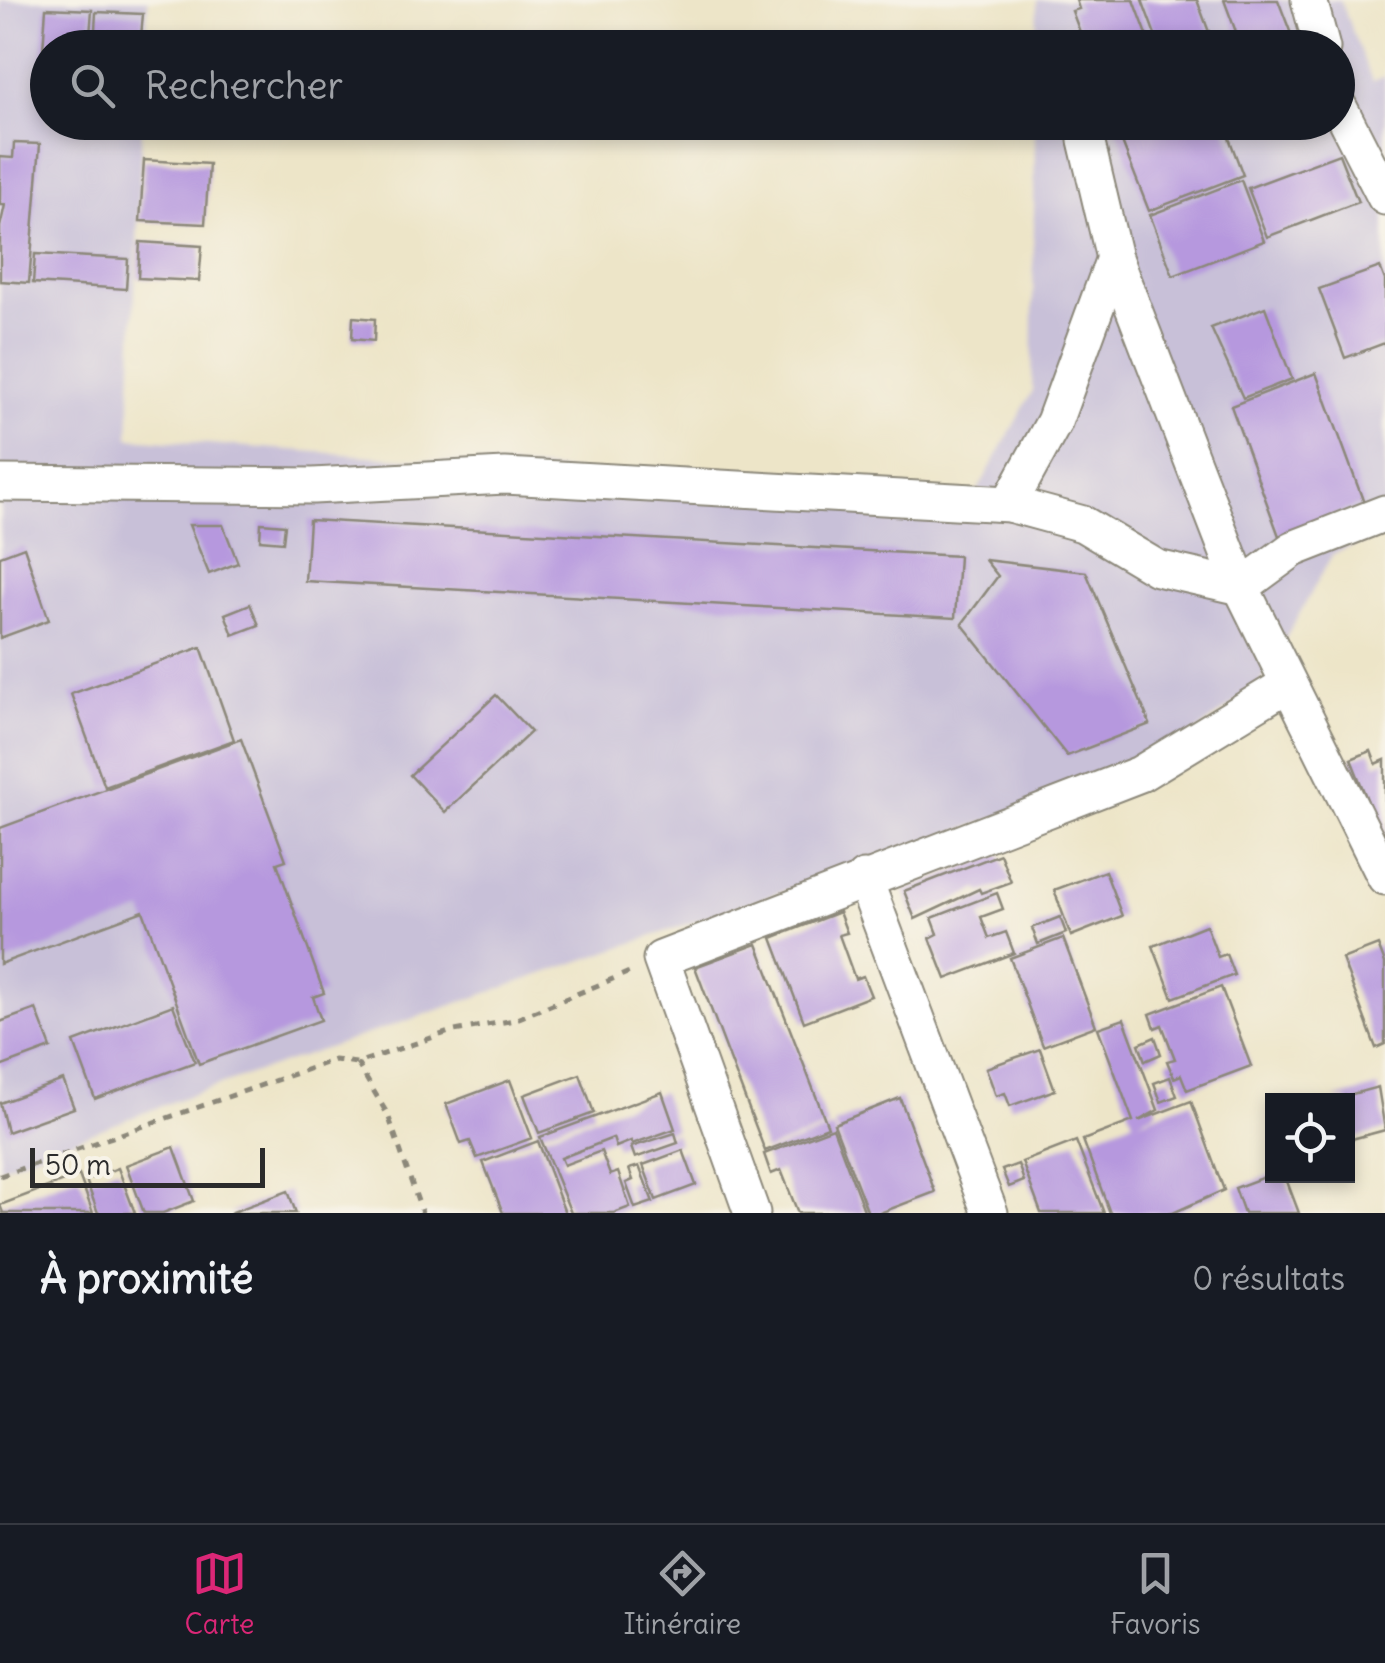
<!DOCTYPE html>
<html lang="fr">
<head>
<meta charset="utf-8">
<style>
  :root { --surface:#171b24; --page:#20242c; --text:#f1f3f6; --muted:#9ea1a6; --line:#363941; --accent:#db2777 }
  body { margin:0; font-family:Delius,sans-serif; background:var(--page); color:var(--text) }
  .controls { position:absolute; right:30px; bottom:30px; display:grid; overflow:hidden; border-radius:0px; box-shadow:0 5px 15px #0003 }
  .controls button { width:90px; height:90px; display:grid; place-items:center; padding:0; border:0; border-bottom:2px solid var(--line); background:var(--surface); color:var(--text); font:50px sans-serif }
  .scale { position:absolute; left:30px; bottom:25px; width:235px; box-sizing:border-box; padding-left:10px; border:5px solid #2b2b2b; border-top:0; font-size:28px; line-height:35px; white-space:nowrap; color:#2b2b2b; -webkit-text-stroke:8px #f7f3e8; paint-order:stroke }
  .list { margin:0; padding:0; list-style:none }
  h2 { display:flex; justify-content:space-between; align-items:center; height:130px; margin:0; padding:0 40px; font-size:42px }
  h2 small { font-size:32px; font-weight:400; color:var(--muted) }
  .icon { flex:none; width:55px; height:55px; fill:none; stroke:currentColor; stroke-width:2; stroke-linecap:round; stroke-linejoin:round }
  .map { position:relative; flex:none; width:1385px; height:1213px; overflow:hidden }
  .search { position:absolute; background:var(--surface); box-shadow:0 5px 15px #0003; left:30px; right:30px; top:30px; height:110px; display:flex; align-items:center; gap:25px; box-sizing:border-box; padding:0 35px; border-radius:55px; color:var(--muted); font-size:38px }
  .sheet { height:310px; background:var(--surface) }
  nav { display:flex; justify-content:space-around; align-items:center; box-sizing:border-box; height:140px; border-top:2px solid var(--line); background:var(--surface); font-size:28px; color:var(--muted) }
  nav a { display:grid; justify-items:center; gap:5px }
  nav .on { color:var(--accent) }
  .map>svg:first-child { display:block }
</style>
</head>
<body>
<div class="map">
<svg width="1385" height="1213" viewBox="0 0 1385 1213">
  <rect width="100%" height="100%" fill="#f7f3e8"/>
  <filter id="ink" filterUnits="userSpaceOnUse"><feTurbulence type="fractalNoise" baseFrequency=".01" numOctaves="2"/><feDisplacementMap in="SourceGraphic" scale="20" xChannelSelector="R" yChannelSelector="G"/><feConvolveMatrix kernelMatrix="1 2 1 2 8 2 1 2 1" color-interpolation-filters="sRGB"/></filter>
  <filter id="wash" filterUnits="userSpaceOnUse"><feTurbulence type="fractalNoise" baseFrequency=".0048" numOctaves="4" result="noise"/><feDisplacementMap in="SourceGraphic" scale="40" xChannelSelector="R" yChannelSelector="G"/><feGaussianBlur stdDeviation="2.25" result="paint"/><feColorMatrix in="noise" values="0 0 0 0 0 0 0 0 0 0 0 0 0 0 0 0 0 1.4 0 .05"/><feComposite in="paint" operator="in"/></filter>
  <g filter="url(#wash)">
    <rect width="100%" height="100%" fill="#ede5c8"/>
    <polygon fill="#c8c0d8" points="0,0 148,0 146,47 48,48 48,122 142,123 129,438 972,501 1032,392 1035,123 1338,122 1338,48 1036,47 1037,0 1340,0 1372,81 1385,76 1385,535 1333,554 1260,684 1153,764 185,1097 0,1168"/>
    <g id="blocks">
      <g fill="#b698de">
        <polygon points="1076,0 1134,0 1152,48 1086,48 1072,11 1079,9"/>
        <polygon points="1142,0 1197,0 1215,48 1160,48"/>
        <polygon points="1224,0 1278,0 1293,39 1280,48 1242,48"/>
        <polygon points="46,8 92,10 89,48 48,48 48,64 42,64"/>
        <polygon points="96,12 143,14 140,48 94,48"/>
        <polygon points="1114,122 1223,122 1243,175 1149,211"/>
        <polygon points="14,143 40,144 29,283 0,281 0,227 5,205 0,205 0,157 13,158"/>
        <polygon points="1339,154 1358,202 1267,237 1248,188"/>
        <polygon points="144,160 209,164 205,224 140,221"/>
        <polygon points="1241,180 1264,241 1173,276 1150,215"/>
        <polygon points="140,242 202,246 199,281 138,278"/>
        <polygon points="35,254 128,259 126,289 33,283"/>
        <polygon points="1380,267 1385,280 1385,343 1345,358 1319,289"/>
        <polygon points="1265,307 1292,379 1243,398 1211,328"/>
        <polygon points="353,317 375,319 374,341 352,339"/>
        <polygon points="1316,373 1364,503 1279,536 1231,406"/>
        <polygon points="309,520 959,556 955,618 305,581"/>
        <polygon points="261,523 285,525 283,542 260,540"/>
        <polygon points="189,525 223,525 238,563 209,574"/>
        <polygon points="24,547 49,620 0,638 0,556"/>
        <polygon points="985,560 1086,572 1150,724 1067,756 962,624 998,576"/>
        <polygon points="250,604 259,625 233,635 225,614"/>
        <polygon points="201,647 234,740 105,787 71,694"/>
        <polygon points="496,695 531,732 445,812 410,775"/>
        <polygon points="241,739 286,860 277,863 324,993 313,997 321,1020 199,1064 143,911 0,964 0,828"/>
        <polygon points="1371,751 1376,764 1385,760 1385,845 1351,759"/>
        <polygon points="1000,854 1011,882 981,893 979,889 915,919 904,891"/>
        <polygon points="1105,871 1122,916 1071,936 1054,890"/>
        <polygon points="997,893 1003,909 981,917 989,938 1006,932 1014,953 946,979 930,938 938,934 932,918"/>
        <polygon points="839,912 847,933 839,935 855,979 863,976 871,996 804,1022 772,938"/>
        <polygon points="1060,917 1066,933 1038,944 1032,928"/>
        <polygon points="1206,925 1218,957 1226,954 1234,975 1173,998 1153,946"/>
        <polygon points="1063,938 1096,1026 1043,1046 1010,958"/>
        <polygon points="757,944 828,1127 765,1151 695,967"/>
        <polygon points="1378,945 1385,963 1385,1044 1376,1048 1342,959"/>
        <polygon points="1221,987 1251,1066 1187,1090 1181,1075 1174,1078 1167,1061 1175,1059 1162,1025 1155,1028 1150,1014"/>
        <polygon points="173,1005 195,1062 95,1099 74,1042"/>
        <polygon points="36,1009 51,1048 0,1067 0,1022"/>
        <polygon points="1124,1019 1158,1110 1138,1121 1191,1101 1224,1190 1173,1213 1110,1213 1083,1140 1133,1121 1098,1028"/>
        <polygon points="1155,1037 1161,1054 1145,1061 1139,1044"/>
        <polygon points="1040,1049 1055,1090 1010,1106 1005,1093 996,1096 986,1068"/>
        <polygon points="580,1074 594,1113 539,1133 524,1095"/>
        <polygon points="1170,1077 1177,1096 1161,1102 1154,1083"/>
        <polygon points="63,1080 74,1108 7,1132 0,1103"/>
        <polygon points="510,1080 532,1138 477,1158 470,1141 461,1144 446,1104"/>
        <polygon points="1378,1087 1385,1130 1348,1140 1348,1100 1334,1099"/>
        <polygon points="662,1092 675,1129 632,1144 631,1141 616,1147 613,1138 561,1158 564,1165 601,1151 610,1175 618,1172 630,1207 614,1213 571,1213 540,1137"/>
        <polygon points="900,1098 935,1192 880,1213 868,1213 834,1124"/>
        <polygon points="833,1128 865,1213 798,1213 781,1170 771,1174 764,1154"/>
        <polygon points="675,1133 678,1143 635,1158 631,1147"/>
        <polygon points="538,1141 565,1213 503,1213 483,1162"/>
        <polygon points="1076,1141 1104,1213 1041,1213 1022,1162"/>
        <polygon points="174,1147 194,1201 163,1213 144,1213 126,1165"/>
        <polygon points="683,1150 696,1185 656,1200 643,1165"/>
        <polygon points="1018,1164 1024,1181 1009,1187 1002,1170"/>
        <polygon points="639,1166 653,1202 635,1208 626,1183 633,1180 629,1169"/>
        <polygon points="118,1168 135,1213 98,1213 86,1180"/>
        <polygon points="1272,1174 1285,1176 1299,1213 1244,1213 1235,1188"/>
        <polygon points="79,1175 93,1213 3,1213 0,1205"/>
        <polygon points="288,1191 296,1213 230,1213"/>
      </g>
    </g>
  </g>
  <g filter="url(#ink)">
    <use href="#blocks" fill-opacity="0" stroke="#8c887a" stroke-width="2.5"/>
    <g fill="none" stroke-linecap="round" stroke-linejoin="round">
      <g stroke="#8c887a" stroke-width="39">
        <g id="minor">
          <polyline points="1309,0 1322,48"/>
          <polyline points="1338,105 1385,197"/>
          <polyline points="1086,140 1114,258 1241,587 1385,877"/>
          <polyline points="0,483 313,486 505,476 1009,504 1083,524 1157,568 1241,587 1293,549 1385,513"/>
          <polyline points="1009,504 1054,422 1114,258"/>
          <polyline points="864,878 990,1213"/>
          <polyline points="752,1213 661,959 1140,774 1288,684"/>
        </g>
      </g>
      <g stroke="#8c887a" stroke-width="5" stroke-dasharray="8 8" stroke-linecap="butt">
        <polyline points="357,1063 388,1115 422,1213"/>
        <polyline points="0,1176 334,1060 357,1063 449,1032 514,1020 632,971"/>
      </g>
      <use href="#minor" stroke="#fff" stroke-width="35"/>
    </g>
  </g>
</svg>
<div class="controls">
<button><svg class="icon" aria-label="locate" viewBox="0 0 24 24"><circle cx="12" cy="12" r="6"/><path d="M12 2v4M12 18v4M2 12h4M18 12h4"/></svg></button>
</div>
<div class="scale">50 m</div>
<div class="search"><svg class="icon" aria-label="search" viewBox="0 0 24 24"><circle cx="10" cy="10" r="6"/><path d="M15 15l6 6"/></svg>Rechercher</div>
</div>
<section class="sheet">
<h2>À proximité<small>0 résultats</small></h2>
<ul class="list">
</ul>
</section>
<nav>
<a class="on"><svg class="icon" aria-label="map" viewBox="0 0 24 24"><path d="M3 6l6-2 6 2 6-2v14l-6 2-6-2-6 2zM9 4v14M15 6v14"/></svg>Carte</a>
<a><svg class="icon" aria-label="directions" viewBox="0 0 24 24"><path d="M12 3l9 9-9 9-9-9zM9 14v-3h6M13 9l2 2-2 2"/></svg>Itinéraire</a>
<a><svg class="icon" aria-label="saved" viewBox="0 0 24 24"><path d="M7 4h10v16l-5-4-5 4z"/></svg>Favoris</a>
</nav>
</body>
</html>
